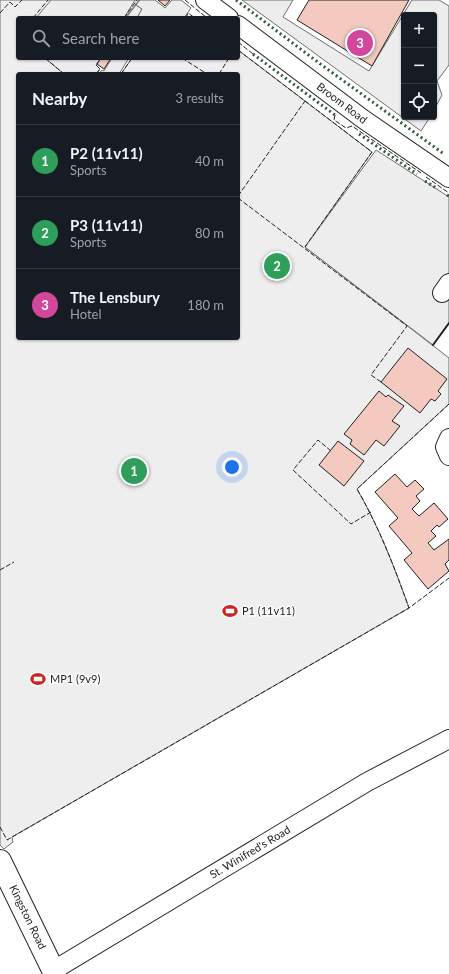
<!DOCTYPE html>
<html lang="en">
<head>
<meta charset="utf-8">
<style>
  :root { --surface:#171b24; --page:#242831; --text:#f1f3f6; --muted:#9ea1a6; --line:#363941; --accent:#c62828 }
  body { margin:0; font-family:Lato,sans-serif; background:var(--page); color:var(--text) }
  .controls { position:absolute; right:12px; top:12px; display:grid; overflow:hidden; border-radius:4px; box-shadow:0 1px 3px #0004 }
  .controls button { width:36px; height:36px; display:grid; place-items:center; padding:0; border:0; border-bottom:1px solid var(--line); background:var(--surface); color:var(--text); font:20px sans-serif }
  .you { position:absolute; left:232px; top:467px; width:14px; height:14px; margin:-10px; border:3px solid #fff; border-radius:50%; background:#1a73e8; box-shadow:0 0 0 6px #1a73e833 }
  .badge { display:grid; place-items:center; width:26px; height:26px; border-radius:50%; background:var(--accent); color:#fff; font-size:13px; font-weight:700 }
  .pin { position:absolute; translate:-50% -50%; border:2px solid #fff; box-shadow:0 1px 4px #0006 }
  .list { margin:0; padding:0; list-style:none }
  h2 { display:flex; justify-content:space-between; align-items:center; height:52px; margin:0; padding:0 16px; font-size:17px }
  h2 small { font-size:13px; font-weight:400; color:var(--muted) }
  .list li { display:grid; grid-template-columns:26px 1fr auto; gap:12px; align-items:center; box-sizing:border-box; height:72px; padding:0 16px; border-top:1px solid var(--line) }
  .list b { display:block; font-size:15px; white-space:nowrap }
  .list p { margin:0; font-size:13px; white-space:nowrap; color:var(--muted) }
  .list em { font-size:13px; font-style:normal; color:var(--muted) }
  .icon { flex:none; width:22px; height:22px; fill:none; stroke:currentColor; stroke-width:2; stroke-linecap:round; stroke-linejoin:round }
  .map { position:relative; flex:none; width:449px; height:974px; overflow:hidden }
  .search { position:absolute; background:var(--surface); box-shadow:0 1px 3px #0004; left:16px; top:16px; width:224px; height:44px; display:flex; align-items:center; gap:10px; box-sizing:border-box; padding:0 14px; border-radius:4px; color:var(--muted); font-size:15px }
  .panel { position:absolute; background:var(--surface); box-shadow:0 1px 3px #0004; left:16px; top:72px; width:224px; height:268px; border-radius:4px }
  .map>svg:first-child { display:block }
</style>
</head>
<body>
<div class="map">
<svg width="449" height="974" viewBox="0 0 449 974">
  <rect width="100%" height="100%" fill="#fff"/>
  <g fill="#eee" stroke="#6f6f6f">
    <path d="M0,0H139L125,18H18V58H101L96,65L100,69L96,74H18V338H238V74H121L132,58H238V50L372,152L305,247L449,358V404L357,489C379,527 394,566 409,608L12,837L13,842L4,849L0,845Z"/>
    <polygon points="136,5 142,9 137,18 126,18"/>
  </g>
  <g fill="#ededed" stroke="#6f6f6f">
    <polygon points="51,0 135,0 124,18 36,18"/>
    <polygon points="140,0 155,0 165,8 172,0 181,0 191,8 184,18 137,18 142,9 136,5"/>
    <polygon points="242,0 293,0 283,17 369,71 412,0 439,0 449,6 449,65 437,81 442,95 434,110 434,15 404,15 404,117 430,117 421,131"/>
    <polygon points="45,58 101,58 96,65 100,69 96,74 64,74"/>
    <polygon points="112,58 129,58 119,74 99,74 102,70 104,71"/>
    <polygon points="376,150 449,197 449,323 433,345 305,247"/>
  </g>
  <g fill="#f3c9c0" stroke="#222">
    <polygon points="158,0 170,0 165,6"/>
    <polygon points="309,0 409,0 372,66 297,20"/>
    <polygon points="101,58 111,58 104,69 97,64"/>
    <polygon points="408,348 447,379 438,391 441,394 435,401 431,399 420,413 381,382"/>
    <polygon points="379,391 386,397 388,395 404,406 392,421 400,426 384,446 376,440 364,455 350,444 352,440 344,434"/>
    <polygon points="338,441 364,461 344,486 319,465"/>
    <polygon points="395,474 407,487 415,480 424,489 416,496 420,501 412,509 419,516 434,503 448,519 439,527 437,525 431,531 436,536 428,543 434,550 449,539 449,560 445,564 449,571 428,589 404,560 412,553 389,526 398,518 375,492"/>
  </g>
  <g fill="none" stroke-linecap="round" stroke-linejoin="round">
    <g stroke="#222" stroke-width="20">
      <g id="minor">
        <polyline points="205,0 229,18"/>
        <polyline points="238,25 363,119 449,178"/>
        <polyline points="442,293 449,283"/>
        <polyline points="449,438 445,447 449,456"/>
        <polyline points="54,970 367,782 449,739"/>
      </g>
    </g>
    <g stroke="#222" stroke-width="24">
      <polyline id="major" points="0,861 55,974"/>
    </g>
    <use href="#minor" stroke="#fff" stroke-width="18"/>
    <use href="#major" stroke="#fff" stroke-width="22"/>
    <g stroke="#2f5e38" stroke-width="3" stroke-dasharray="2 3" stroke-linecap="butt">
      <polyline points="236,0 319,63 444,154"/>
      <polyline points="253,54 335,115"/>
      <polyline points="359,134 417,174"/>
      <polyline points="425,181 438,189"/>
      <polyline points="447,195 449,196"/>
    </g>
    <g stroke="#222" stroke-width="1" stroke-dasharray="5 2" stroke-linecap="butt">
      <polyline points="185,0 207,18"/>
      <polyline points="0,13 10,2 15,7 22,0"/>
      <polyline points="33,18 48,0"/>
      <polyline points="124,18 137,0"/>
      <polyline points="186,18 188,13 195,18"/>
      <polyline points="238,42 253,54"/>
      <polyline points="238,50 372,152 305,247"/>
      <polyline points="45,58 64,74"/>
      <polyline points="182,58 207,74"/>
      <polyline points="96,74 100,69 96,65 98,62"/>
      <polyline points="121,74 132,58"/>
      <polyline points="219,74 229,58"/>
      <polyline points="335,115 334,120 346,128 352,126 421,173"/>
      <polyline points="426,177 449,193"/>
      <polyline points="238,196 305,101"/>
      <polyline points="238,198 407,326 371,375 381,382"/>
      <path d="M449,404L357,489C379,527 394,566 409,608L449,578"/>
      <polyline points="331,451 318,440 293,470 351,524 371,512"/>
      <polyline points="0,570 14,562"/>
      <polyline points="0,827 7,840 409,608"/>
    </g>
    <polyline stroke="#222" stroke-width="2" points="433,345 449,323"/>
  </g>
  <defs>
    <g id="stadium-bare" transform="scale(1.2)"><path d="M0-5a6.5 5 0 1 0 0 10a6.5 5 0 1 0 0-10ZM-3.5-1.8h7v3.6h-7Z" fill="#c62828" stroke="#fff" stroke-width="2.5" paint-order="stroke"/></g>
  </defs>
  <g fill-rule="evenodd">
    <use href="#stadium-bare" x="230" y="611"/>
    <use href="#stadium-bare" x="38" y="679"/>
  </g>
  <g text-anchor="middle" stroke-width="3" stroke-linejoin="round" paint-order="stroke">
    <g font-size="11" fill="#222" stroke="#fff">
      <text transform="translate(342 103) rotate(37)" y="4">Broom Road</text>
      <text transform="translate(250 852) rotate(-31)" y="4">St. Winifred's Road</text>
      <text transform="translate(28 917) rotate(64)" y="4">Kingston Road</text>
    </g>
    <g font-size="11" fill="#222" stroke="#fff" text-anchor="start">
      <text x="242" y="615">P1 (11v11)</text>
      <text x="50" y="683">MP1 (9v9)</text>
    </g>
  </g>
</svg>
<div class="controls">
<button>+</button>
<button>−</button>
<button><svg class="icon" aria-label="locate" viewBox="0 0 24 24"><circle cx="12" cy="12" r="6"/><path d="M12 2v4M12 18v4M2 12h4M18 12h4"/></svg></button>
</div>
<div class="you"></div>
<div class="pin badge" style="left:134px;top:471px;background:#2e9e5b">1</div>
<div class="pin badge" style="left:277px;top:266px;background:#2e9e5b">2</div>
<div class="pin badge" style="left:360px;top:43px;background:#d1479c">3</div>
<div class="search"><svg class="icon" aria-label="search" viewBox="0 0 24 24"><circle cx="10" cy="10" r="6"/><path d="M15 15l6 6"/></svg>Search here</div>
<section class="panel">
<h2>Nearby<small>3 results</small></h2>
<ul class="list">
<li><span class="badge" style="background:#2e9e5b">1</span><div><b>P2 (11v11)</b><p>Sports</p></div><em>40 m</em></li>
<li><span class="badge" style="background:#2e9e5b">2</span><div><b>P3 (11v11)</b><p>Sports</p></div><em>80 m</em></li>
<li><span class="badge" style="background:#d1479c">3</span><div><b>The Lensbury</b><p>Hotel</p></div><em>180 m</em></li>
</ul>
</section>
</div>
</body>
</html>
